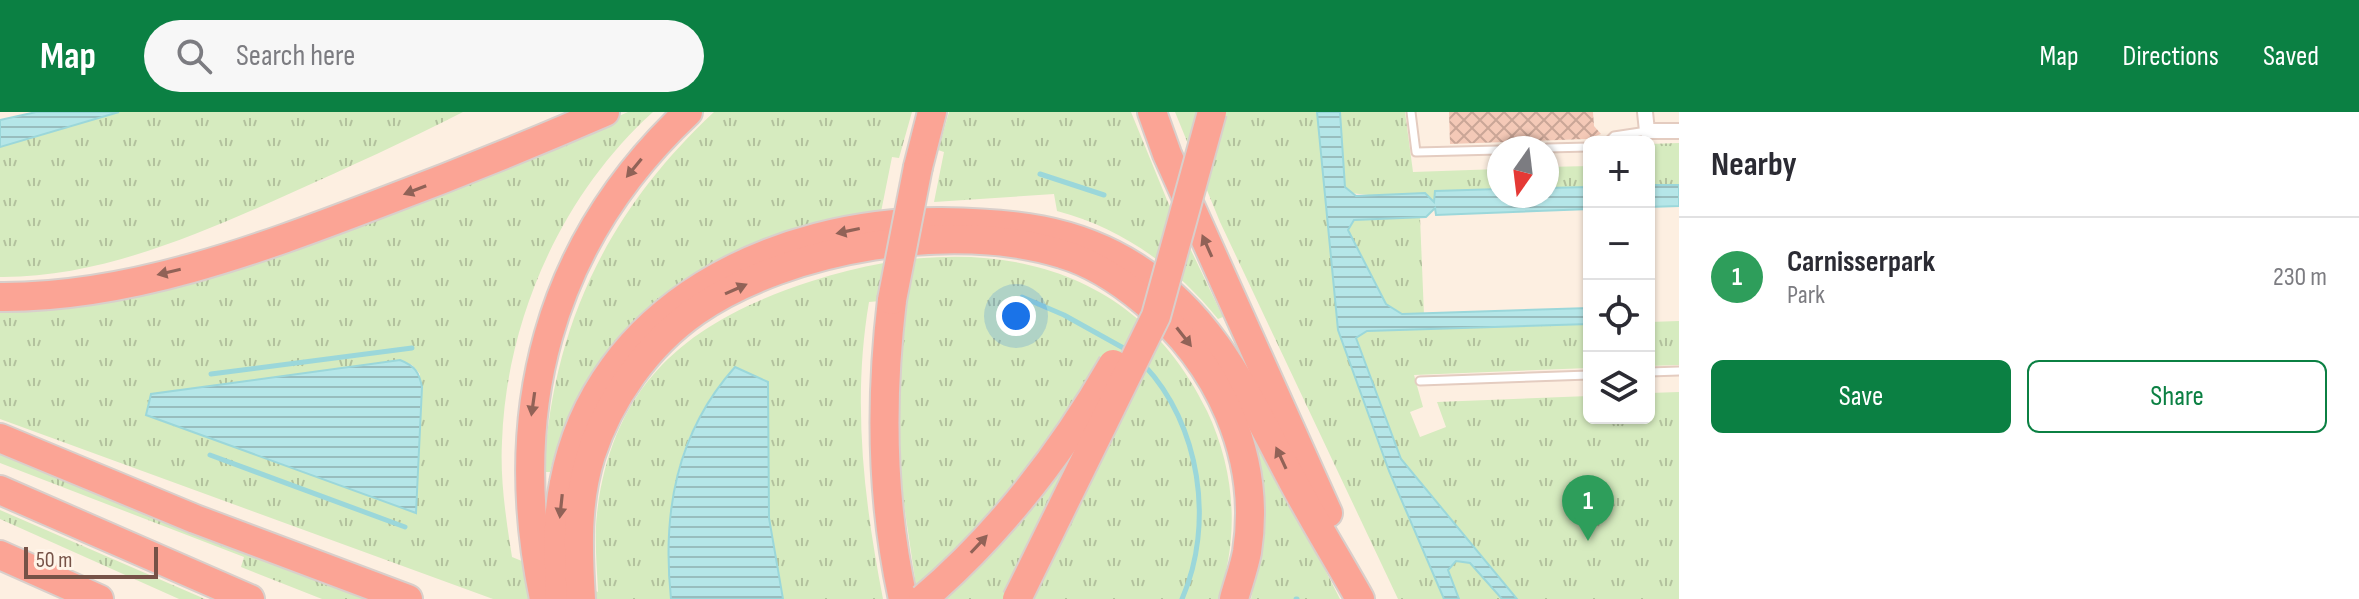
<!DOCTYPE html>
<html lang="en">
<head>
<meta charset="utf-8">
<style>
  :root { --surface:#fff; --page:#f7f7f7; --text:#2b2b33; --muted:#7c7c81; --line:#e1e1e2; --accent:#0b8043 }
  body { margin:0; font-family:"Sofia Sans Condensed",sans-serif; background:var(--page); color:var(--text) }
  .controls { position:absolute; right:24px; top:24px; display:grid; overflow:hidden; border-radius:12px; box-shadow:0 2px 6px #0004 }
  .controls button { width:72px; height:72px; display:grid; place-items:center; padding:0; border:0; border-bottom:2px solid var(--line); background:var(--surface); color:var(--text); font:40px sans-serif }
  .compass { position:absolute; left:1487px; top:24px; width:72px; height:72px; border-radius:50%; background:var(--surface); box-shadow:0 2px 6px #0004; rotate:194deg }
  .scale { position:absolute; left:24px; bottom:20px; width:134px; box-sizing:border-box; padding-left:8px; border:4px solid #765247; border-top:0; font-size:22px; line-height:28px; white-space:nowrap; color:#765247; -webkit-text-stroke:6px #fff4e8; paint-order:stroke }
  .you { position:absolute; left:1016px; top:204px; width:28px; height:28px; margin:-20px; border:6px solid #fff; border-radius:50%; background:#1a73e8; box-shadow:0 0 0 12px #1a73e833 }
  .badge { display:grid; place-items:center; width:52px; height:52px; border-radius:50%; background:var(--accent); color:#fff; font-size:26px; font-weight:700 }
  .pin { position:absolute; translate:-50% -66px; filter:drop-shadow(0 2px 4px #0008) }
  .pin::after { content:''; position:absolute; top:42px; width:28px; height:24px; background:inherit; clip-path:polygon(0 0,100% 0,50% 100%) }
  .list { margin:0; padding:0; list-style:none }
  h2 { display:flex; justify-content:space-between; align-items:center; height:104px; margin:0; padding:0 32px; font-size:34px }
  h2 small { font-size:26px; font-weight:400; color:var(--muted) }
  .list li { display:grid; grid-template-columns:52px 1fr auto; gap:24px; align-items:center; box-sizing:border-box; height:120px; padding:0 32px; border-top:2px solid var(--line) }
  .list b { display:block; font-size:30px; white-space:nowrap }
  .list p { margin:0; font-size:26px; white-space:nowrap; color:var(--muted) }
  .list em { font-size:26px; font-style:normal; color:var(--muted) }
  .actions { display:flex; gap:16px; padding:24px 32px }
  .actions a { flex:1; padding:18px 0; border:2px solid var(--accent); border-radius:12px; text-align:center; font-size:28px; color:var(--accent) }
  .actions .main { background:var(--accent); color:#fff }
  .icon { flex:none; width:44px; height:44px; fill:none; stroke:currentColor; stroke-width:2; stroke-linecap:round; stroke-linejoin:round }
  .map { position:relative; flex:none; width:1679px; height:487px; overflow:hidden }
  header { display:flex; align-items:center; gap:48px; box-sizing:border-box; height:112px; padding:0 40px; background:var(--accent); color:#fff }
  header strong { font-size:38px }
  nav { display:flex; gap:44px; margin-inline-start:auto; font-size:28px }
  .search { width:560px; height:72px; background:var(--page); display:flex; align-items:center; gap:20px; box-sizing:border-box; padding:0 28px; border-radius:44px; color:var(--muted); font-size:30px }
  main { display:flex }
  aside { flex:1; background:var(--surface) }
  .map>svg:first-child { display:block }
</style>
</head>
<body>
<header>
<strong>Map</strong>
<div class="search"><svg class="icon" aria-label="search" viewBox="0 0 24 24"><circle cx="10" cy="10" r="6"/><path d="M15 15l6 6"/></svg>Search here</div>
<nav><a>Map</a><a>Directions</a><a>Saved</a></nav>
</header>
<main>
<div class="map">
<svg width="1679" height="487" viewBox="0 0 1679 487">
  <defs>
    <pattern id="grass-tufts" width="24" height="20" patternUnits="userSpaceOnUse" patternTransform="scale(2)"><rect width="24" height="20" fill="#d6ebbf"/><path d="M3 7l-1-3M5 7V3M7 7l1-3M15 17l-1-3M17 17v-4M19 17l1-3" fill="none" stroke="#b2c19d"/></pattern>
    <pattern id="water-rules" width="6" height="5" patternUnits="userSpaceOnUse" patternTransform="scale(2)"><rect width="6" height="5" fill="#b5e6e8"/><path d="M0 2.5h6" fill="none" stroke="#98bdbe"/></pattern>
    <pattern id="building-cross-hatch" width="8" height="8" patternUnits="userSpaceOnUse" patternTransform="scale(2)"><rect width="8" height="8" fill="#f4c9b7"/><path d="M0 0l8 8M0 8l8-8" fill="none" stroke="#caa697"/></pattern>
  </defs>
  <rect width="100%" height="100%" fill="#fdefe1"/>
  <g fill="url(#grass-tufts)" fill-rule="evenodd">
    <path d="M119,0H463C406,29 349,55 291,81C202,121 100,166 0,165V35Z"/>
    <path d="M628,0H653C562,82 506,207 502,330C500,368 506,407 512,445L598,480C597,454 594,427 597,401C613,268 691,208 812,169C966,119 1130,139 1207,299C1235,358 1240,425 1218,487H918L899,359L892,188L869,190C852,290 864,389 883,487H783L769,406L767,356L735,255C673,323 664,399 671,487H493L0,307V199C134,195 235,157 358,110C449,75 539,39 628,0ZM400,248L412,253L420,262L415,401L147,303Z"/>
    <path d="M714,0H912L899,46L892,45L881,100C721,120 593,199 550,360H544C552,214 608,99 714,0Z"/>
    <path d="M949,0H1131L1167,88L1223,205L1218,207C1176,155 1122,116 1057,99L1054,82L934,90L944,40L938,38Z"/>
    <polygon points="1175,0 1317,0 1338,218 1389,359 1444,487 1398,487 1220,110"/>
    <polygon points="1340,0 1405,0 1413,60 1499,57 1499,77 1436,79 1435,90 1350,81 1345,75"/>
    <polygon points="1679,31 1679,73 1649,73 1649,32"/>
    <polygon points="1589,54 1589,75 1547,76 1547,55"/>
    <polygon points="1420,105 1424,203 1403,202 1386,192 1348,118 1353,108 1360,107"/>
    <polygon points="1679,209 1679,253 1649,254 1649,210"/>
    <polygon points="1589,212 1589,256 1414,263 1423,295 1410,300 1420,325 1446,315 1437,290 1589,284 1589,306 1649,306 1649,281 1679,280 1679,487 1517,487 1401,347 1356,226 1367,219"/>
    <path d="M1235,281L1340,487H1251C1268,408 1264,357 1235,281Z"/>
    <polygon points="0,339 382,487 322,487 241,455 244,445 0,351"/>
    <polygon points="0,398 205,487 179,487 0,407"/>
    <polygon points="1463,448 1470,451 1502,487 1459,487 1448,458 1456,449"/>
  </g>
  <g fill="url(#water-rules)" stroke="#9bd7da" stroke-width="2">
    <polygon points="36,0 119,0 0,35 0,8"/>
    <polygon points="1317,0 1340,0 1345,75 1356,84 1425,81 1434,90 1435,79 1499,77 1499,84 1547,84 1547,76 1589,75 1589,97 1436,103 1435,96 1426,105 1354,108 1348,118 1386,192 1402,202 1589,196 1589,212 1367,219 1356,226 1401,347 1517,487 1502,487 1470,451 1456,449 1448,458 1459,487 1444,487 1389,359 1338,218"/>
    <polygon points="1649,73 1679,73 1679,94 1649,95"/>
    <path d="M400,248C415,254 419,260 422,275L416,401L146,303L151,282Z"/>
    <path d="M735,255L768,270L769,406L783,487H671C662,401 676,321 735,255Z"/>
  </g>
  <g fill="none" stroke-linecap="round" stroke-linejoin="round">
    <g stroke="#9bd7da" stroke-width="5">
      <polyline points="1040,62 1104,83"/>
      <polyline points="1022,185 1064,203 1127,238"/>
      <path d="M1144,253C1200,312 1215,412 1182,487"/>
      <polyline points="211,262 412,236"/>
      <polyline points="210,343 405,415"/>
      <polyline points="1296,487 1297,487"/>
    </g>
  </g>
  <polygon fill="url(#building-cross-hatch)" points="1449,0 1593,0 1594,14 1601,22 1587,27 1450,32"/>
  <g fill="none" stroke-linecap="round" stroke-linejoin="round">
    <g stroke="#e4ccc0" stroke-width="11">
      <g id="lane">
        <polyline points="1411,0 1416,40 1499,38"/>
        <polyline points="1608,30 1614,24 1647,19"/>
        <polyline points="1547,36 1589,35"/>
        <polyline points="1649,260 1679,259"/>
        <polyline points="1420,269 1589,263"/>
      </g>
    </g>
    <g stroke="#e4ccc0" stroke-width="18">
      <polyline id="street" points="1645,0 1647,19 1679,19"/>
    </g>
    <g stroke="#d9cfcb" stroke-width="32">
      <g id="highway">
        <polyline points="1152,0 1167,42 1328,401"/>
        <polyline points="918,55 932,0"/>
        <path d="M0,185C128,186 257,138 375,93C452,64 529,33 605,0"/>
        <path d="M892,188C880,289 881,388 903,487"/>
        <polyline points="0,326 195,407 408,487"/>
        <polyline points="0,378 250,487"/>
        <polyline points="0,443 99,487"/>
        <path d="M544,487C505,301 547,132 688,0"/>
        <path d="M560,487C559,448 556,409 564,371C597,194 776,109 941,110C1011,111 1074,116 1135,155C1216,207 1247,284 1290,364C1312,406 1337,446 1360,487"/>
        <path d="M581,487C578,439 576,390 591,343C609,287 647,233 696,199C789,135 954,108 1062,142C1093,151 1120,169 1145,190C1218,250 1262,344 1247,440C1244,456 1238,472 1234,487"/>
      </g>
    </g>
    <use href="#lane" stroke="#fff" stroke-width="7"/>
    <use href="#street" stroke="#fff" stroke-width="14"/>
    <use href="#highway" stroke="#fba495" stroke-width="28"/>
    <g stroke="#d9cfcb" stroke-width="32" stroke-linecap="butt">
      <g id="highway-bridge">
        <polyline points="892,188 918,55"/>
        <path d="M923,487C999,422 1063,339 1113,252"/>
        <polyline points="1017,487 1156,204 1212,0"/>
      </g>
    </g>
    <use href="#highway-bridge" stroke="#fba495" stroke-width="28"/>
  </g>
  <defs><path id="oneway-solid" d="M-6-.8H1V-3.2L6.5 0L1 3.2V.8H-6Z" transform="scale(2)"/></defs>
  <g fill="#916257">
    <use href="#oneway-solid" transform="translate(634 56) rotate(129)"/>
    <use href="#oneway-solid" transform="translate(415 78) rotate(159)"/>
    <use href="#oneway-solid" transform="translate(848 119) rotate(168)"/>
    <use href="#oneway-solid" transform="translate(1207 134) rotate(-114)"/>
    <use href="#oneway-solid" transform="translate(169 160) rotate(167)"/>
    <use href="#oneway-solid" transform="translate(736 177) rotate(-24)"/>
    <use href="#oneway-solid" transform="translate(1184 225) rotate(52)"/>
    <use href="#oneway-solid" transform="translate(533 292) rotate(98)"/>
    <use href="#oneway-solid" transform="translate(1281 346) rotate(-115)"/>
    <use href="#oneway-solid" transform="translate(561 394) rotate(96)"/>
    <use href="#oneway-solid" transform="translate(979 432) rotate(-47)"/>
  </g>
</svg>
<div class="controls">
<button>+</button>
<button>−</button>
<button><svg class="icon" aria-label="locate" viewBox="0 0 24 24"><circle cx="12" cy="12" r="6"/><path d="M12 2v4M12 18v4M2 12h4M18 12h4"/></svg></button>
<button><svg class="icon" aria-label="layers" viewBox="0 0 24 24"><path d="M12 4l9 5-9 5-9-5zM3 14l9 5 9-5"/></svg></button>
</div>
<svg class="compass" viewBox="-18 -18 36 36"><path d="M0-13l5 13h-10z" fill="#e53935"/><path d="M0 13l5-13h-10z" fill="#7c7c81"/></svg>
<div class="scale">50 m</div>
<div class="you"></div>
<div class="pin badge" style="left:1588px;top:429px;background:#2e9e5b">1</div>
</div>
<aside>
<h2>Nearby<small></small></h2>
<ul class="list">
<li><span class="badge" style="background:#2e9e5b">1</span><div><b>Carnisserpark</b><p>Park</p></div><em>230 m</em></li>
</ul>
<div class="actions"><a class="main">Save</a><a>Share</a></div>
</aside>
</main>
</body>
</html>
